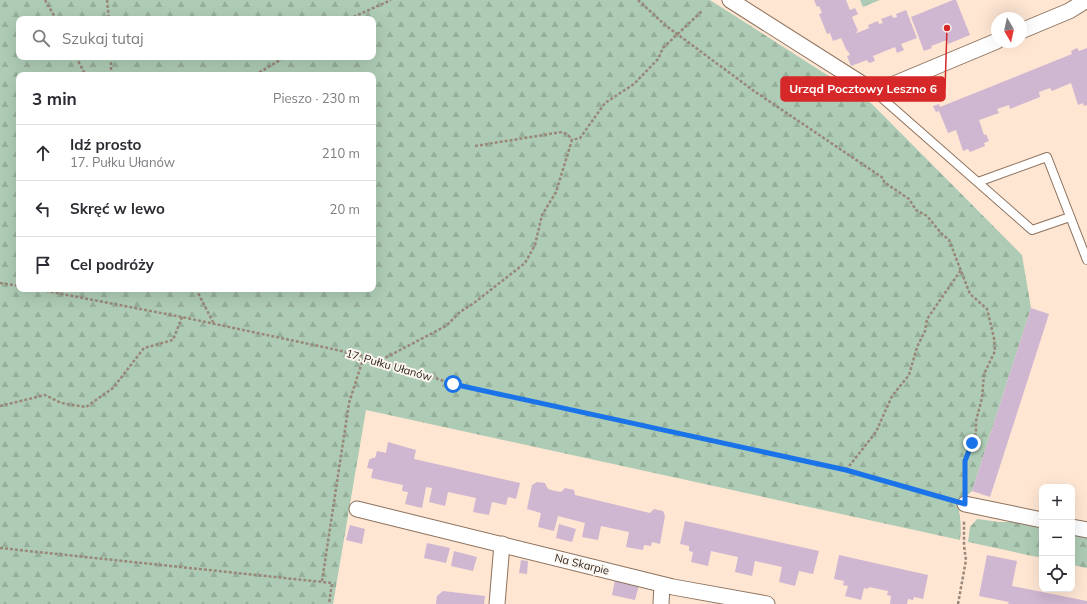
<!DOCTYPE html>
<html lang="pl">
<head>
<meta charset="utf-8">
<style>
  :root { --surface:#fff; --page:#f7f7f7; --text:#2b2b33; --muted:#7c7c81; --line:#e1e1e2 }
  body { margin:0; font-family:Mulish,sans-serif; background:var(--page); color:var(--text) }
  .controls { position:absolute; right:12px; bottom:12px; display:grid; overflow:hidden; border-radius:8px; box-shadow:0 4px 16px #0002 }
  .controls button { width:36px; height:36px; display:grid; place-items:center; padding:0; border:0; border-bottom:1px solid var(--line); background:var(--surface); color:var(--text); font:20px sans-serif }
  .compass { position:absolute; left:991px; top:12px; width:36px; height:36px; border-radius:50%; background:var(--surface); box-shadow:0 4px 16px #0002; rotate:171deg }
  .stop { position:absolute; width:12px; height:12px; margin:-9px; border:3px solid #1a73e8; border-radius:50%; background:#fff }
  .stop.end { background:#1a73e8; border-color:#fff; box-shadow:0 1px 4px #0008 }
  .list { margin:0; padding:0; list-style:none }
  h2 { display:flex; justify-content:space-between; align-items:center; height:52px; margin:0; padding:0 16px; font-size:17px }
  h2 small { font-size:13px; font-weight:400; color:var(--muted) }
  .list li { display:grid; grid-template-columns:26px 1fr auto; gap:12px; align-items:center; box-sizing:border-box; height:56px; padding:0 16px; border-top:1px solid var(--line) }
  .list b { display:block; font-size:15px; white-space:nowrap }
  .list p { margin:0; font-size:13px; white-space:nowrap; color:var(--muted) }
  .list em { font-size:13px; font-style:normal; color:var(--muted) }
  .icon { flex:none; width:22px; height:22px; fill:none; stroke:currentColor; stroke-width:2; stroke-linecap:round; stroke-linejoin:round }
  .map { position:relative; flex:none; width:1087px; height:604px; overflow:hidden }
  .search { position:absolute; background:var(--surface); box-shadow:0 4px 16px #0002; left:16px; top:16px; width:360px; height:44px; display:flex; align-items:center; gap:10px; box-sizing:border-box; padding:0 14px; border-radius:8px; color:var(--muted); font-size:15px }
  .panel { position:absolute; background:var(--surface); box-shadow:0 4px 16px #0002; left:16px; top:72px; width:360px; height:220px; border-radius:8px }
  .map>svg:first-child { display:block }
</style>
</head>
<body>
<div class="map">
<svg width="1087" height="604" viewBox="0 0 1087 604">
  <defs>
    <pattern id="forest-firs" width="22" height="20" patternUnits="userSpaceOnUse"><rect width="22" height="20" fill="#aeccb5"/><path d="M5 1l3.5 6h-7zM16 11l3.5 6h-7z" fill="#96af9b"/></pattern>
    <pattern id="park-tufts" width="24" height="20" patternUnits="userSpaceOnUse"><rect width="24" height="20" fill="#aeccb5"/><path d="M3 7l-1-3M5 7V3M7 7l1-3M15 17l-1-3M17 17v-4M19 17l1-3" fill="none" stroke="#96af9b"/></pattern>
  </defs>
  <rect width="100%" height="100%" fill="#fee6d3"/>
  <g fill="url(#forest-firs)" fill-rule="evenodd">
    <path d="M0,0H710L871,103L1022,255L1031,308L972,491L958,504C960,517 962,528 960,540L366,410L333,604H0ZM19,19H373V57H19ZM19,75H373V289H19Z"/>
    <polygon points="977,519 1000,522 1019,522 1042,527 1042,558 968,542 970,527"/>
    <polygon points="1072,534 1087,538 1087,568 1072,565"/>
  </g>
  <polygon fill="url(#park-tufts)" points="860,0 880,0 863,7"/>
  <g fill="#cfb6d1">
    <polygon points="814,0 846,0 850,10 855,8 858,14 852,17 858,31 856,32 857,33 869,28 868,25 878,21 879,24 883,23 881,19 892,15 893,18 897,17 896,14 906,10 917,38 901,44 904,50 897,53 895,47 873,56 875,61 869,63 867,60 851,66 847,56 850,55 848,51 847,51 841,38 833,41 830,33 827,34 819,14 822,13 819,6 817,7"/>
    <polygon points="953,0 956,0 970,35 948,44 947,40 931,46 932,48 924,51 911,17"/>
    <polygon points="1077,48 1079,51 1087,48 1087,105 1084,106 1083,103 1078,105 1071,83 1052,91 1050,88 1039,92 1040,97 1010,109 1009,105 997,109 999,113 979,120 984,135 986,134 989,141 984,143 985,146 970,152 968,149 963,151 956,130 948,133 939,111 936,112 933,106 939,104 940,107 1072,54 1071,51"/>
    <polygon points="1031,308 1049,314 990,497 972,491"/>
    <polygon points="388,442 416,450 414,459 520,483 516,499 508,497 506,505 492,502 489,515 473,512 476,498 448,492 445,506 429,502 432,488 426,487 422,508 405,504 408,492 402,491 403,485 371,478 373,469 367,468 369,460 372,458 375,458 377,451 386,453"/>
    <polygon points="537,482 545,483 548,489 555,491 561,492 565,488 574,490 575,495 650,513 654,509 663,511 665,516 660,544 652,542 651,546 644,545 643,550 626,547 629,532 601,526 598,540 582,537 585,523 558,516 554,531 538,527 541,513 527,509 532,485"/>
    <polygon points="685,521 819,551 813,574 799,571 795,586 779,582 782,567 755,561 752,576 735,572 738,557 711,551 708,566 691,562 693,552 689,551 689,546 680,544"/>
    <polygon points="559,524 576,529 572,542 556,538"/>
    <polygon points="350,525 365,529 362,544 346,540"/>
    <polygon points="427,543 450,548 446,563 424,558"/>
    <polygon points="454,551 477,557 473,571 451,566"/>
    <polygon points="839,555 928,575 923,599 914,597 913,600 908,599 907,604 890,604 891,596 887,595 888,591 869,587 868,589 864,588 861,600 845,596 848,586 843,585 844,581 834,579"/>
    <polygon points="987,555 1017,561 1012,586 1087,601 1087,604 1008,604 1009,602 979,596"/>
    <polygon points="521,560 528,561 527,574 519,573"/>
    <polygon points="615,580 639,585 635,600 612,595"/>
    <polygon points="443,591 485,596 484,604 436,604 437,596"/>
  </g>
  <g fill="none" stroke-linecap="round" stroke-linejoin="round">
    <g stroke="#8d725d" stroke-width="10">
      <g id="lane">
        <polyline points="875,92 1032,230 1070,217"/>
        <polyline points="978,182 1047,157 1087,260"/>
      </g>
    </g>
    <g stroke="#8d725d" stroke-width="17">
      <g id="street">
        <polyline points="730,0 875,92 997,41"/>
        <polyline points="1021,31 1069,11 1087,0"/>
        <polyline points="965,504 1042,520"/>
        <polyline points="357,509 673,587 767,604"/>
        <polyline points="1072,527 1087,530"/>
        <polyline points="497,604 502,544"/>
        <polyline points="661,604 662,585"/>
      </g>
    </g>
    <g stroke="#998779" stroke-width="2.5" stroke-dasharray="3 2" stroke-linecap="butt">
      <polyline points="45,0 56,19"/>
      <polyline points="107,0 109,19"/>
      <polyline points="638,0 665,25 754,91 883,178 884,182 909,199 916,210 927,216 941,233 949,240 970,294 987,309 994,338 995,351 984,374 982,398 976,421 976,433 965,461 965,489"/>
      <polyline points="349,19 391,0"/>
      <polyline points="76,57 85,74"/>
      <polyline points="111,57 111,74"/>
      <polyline points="85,74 111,74"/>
      <polyline points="255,75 285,57"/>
      <polyline points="475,146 562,132 569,136 572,140"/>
      <polyline points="0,283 19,286"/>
      <polyline points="36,289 182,317 328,348 381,360 453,384 846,470 951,500"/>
      <polyline points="196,289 214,324"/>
      <polyline points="381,360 446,326 460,312 474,303 525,263 535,245 542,215 556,192 572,140 580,138 605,103 634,84 658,59 663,48 702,11"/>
      <polyline points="0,406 45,395 61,403 86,407 113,388 144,348 173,340 182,317"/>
      <polyline points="846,470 876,432 892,396 909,375 917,347 925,331 927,319 961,270"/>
      <polyline points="0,548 332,583 329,604"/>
      <polyline points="322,581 349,403 364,356"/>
      <polyline points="958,604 966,560 964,546 964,520"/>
    </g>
    <use href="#lane" stroke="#fff" stroke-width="8"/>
    <use href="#street" stroke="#fff" stroke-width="15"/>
  </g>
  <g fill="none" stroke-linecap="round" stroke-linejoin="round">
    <polyline stroke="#1a73e8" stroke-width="5" points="453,384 846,470 965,504 965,461 972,443"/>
  </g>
  <g text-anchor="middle" stroke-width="4" stroke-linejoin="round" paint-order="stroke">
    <g font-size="11" fill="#281d15" stroke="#fdf7f2">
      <text transform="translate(389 365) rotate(16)" y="4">17. Pułku Ułanów</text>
      <text transform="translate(582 564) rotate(14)" y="4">Na Skarpie</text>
    </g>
  </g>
  <path fill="none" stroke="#d62828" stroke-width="1.5" d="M947 28L945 89"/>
  <circle fill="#d62828" stroke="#fdf7f2" stroke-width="1.5" cx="947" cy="28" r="4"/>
  <rect fill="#d62828" stroke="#d62828" stroke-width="1.5" x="781" y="77" width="164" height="24" rx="4"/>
  <g font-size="12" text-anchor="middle" font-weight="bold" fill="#fff">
    <text x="863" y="93">Urząd Pocztowy Leszno 6</text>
  </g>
</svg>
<div class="controls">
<button>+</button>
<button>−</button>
<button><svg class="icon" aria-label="locate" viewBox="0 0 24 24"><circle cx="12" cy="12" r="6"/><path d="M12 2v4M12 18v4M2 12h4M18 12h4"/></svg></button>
</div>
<svg class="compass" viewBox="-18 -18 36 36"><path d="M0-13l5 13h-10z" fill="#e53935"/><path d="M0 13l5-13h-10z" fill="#7c7c81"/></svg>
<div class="stop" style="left:453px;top:384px"></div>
<div class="stop end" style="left:972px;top:443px"></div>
<div class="search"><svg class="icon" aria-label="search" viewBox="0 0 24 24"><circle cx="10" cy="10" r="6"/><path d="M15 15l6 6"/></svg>Szukaj tutaj</div>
<section class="panel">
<h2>3 min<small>Pieszo · 230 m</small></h2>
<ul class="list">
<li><svg class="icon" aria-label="ahead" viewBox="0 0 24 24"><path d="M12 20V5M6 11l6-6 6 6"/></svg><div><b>Idź prosto</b><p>17. Pułku Ułanów</p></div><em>210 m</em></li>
<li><svg class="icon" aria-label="left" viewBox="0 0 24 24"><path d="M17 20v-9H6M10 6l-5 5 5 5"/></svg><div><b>Skręć w lewo</b></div><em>20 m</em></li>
<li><svg class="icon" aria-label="arrive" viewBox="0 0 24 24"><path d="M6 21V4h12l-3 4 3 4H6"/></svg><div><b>Cel podróży</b></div></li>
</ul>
</section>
</div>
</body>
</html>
